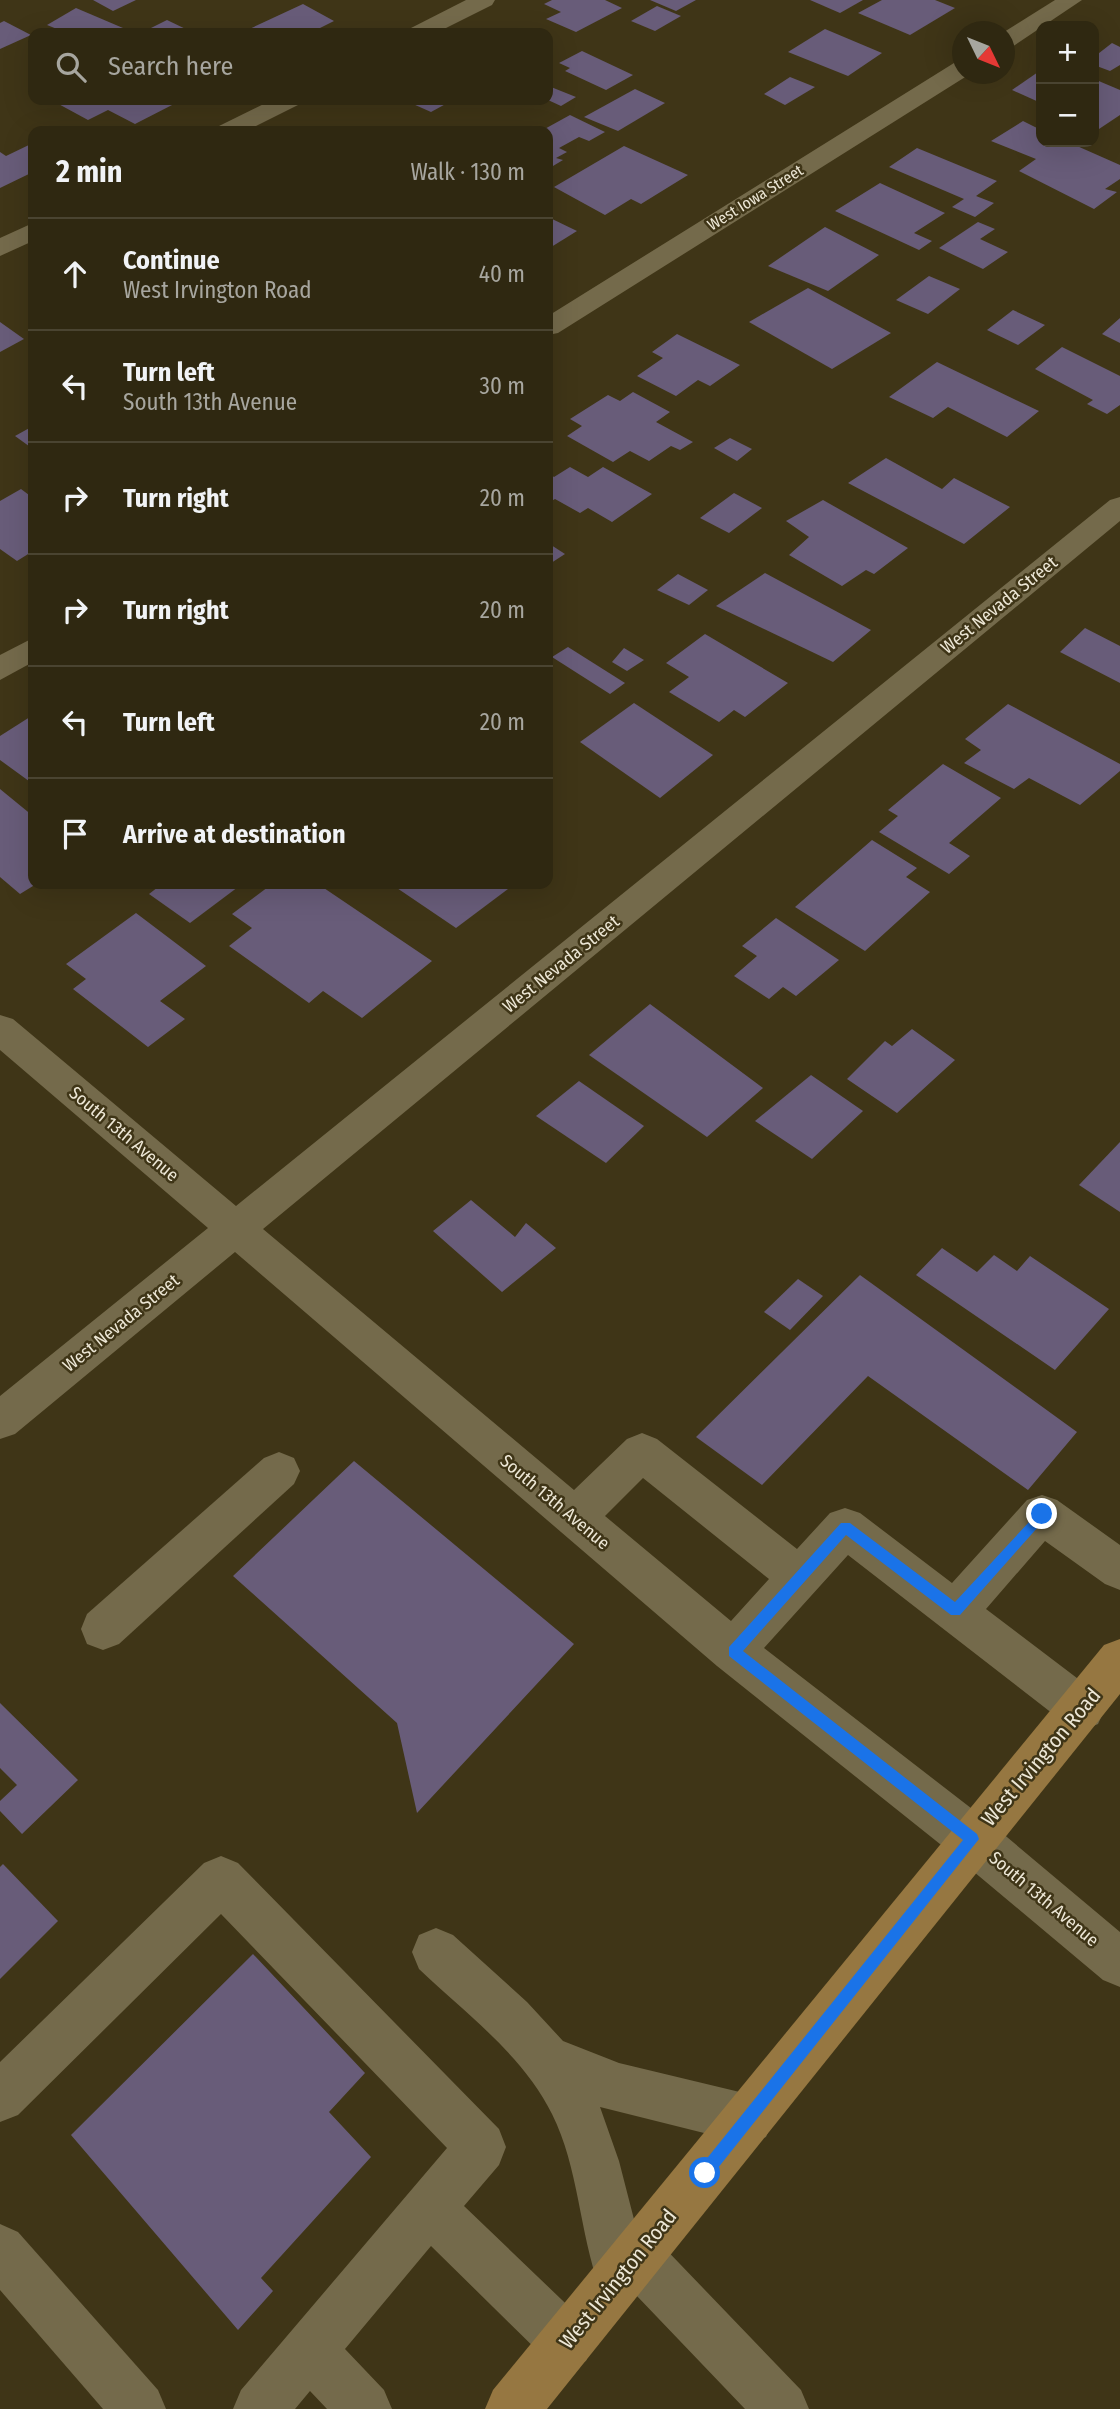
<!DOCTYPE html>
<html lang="en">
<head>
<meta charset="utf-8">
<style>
  :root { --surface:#2f2811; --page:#37301a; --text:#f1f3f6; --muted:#a7a69f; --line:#4a4431 }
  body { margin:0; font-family:"Fira Sans Condensed",sans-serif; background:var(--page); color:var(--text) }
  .controls { position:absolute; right:21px; top:21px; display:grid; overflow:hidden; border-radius:14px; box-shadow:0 7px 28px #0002 }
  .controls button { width:63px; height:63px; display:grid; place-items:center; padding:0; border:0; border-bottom:2px solid var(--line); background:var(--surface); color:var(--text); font:35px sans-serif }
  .compass { position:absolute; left:952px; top:21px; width:63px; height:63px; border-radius:50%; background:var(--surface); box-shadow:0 7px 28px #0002; rotate:133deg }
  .stop { position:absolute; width:21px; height:21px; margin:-16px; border:5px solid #1a73e8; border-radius:50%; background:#fff }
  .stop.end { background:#1a73e8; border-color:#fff; box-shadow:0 2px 7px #0008 }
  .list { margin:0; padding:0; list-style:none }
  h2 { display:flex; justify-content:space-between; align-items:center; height:91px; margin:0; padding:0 28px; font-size:30px }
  h2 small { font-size:23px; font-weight:400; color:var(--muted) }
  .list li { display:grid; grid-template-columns:46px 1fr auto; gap:21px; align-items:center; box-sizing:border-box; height:112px; padding:0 28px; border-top:2px solid var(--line) }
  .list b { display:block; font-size:26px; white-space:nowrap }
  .list p { margin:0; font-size:23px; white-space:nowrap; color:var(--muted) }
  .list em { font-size:23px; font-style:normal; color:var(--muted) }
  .icon { flex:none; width:38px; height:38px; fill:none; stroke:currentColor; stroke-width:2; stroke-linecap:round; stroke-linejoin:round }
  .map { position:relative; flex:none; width:1120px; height:2409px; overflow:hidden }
  .search { position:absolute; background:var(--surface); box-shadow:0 7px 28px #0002; left:28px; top:28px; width:525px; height:77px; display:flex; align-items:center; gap:18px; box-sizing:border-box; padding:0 24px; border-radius:14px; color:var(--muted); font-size:26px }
  .panel { position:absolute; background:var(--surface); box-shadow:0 7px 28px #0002; left:28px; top:126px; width:525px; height:763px; border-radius:14px }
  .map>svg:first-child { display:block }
</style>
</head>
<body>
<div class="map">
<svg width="1120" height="2409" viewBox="0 0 1120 2409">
  <rect width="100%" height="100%" fill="#3f3517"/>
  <g fill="#685c79">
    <polygon points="93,0 136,0 113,11"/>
    <polygon points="552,0 605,0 622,8 576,32 546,19 561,12 544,4"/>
    <polygon points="650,0 696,0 676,11"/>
    <polygon points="810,0 863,0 840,13"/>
    <polygon points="882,0 935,0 955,8 910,35 858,13"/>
    <polygon points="303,4 334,21 314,31 316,33 245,31"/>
    <polygon points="657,6 681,16 655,31 631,21"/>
    <polygon points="76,8 123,28 113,33 67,33 47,25"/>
    <polygon points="167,20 194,33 161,33 151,28"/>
    <polygon points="4,21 31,35 0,49 0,23"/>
    <polygon points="825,29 882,53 848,76 788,52"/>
    <polygon points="1112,43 1120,47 1120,65 1110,71 1094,65 1094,57"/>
    <polygon points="582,51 633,75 606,90 565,71 570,68 559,63"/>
    <polygon points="1041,70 1041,103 1012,90"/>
    <polygon points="790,77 815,87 785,105 764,94"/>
    <polygon points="1094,79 1120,90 1120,115 1099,129 1094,127"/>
    <polygon points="551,87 576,97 561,106 548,100 548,89"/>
    <polygon points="635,89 665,103 618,131 584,117"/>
    <polygon points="56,100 166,100 174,104 135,124 108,110 88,120 53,101"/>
    <polygon points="404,100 453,100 431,112"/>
    <polygon points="570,115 605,132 589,141 579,137 559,148 567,152 556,158 563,160 548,169 548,131 541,131"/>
    <polygon points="1023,121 1041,130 1041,142 1068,142 1120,165 1120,179 1105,189 1117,192 1094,209 1019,171 1036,159 991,141"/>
    <polygon points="33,143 33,172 0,188 0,152 6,156"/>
    <polygon points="624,146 688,175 641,204 631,199 605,215 554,187"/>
    <polygon points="917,148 997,181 976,196 994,203 975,217 952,207 964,199 889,167"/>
    <polygon points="880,183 945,213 914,233 932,241 919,250 835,211"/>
    <polygon points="548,217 577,231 548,249"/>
    <polygon points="978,222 995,229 980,239 1008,252 983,269 939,248"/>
    <polygon points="825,227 879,255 828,291 768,266"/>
    <polygon points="929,276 960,289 928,314 896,300"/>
    <polygon points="808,288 891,333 832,369 749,322"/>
    <polygon points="1013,310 1045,325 1018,345 987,330"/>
    <polygon points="1120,318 1120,343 1102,334"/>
    <polygon points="0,322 24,339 0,352"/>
    <polygon points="677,334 740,365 710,386 698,380 676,396 637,376 663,358 652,352"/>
    <polygon points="1062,347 1120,376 1120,405 1107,414 1087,404 1093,400 1035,369"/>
    <polygon points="937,362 1039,411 1007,437 948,407 933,418 889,397"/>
    <polygon points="633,392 670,412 656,422 693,442 680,450 671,446 649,461 630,451 613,462 567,436 582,426 570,419 608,395 620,401"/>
    <polygon points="33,426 33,449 15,436"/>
    <polygon points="730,438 752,449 737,461 714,448"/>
    <polygon points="886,458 942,489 954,478 1010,507 964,544 848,483"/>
    <polygon points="570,467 588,477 603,467 652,494 612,522 588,508 580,513 555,499 548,503 548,473 554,477"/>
    <polygon points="21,489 33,498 33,551 17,561 0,549 0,501"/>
    <polygon points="734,493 762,508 729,533 700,518"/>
    <polygon points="823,500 908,548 874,574 866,570 842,586 789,555 809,537 786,521"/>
    <polygon points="548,543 565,554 548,565"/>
    <polygon points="765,573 871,630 833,662 716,606"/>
    <polygon points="678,574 708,590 689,605 657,590"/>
    <polygon points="1085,628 1120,646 1120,683 1060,652"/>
    <polygon points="705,634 788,683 745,717 734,710 719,722 669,692 689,677 666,663"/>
    <polygon points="568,647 625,683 610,694 552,657"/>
    <polygon points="624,648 644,660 627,671 612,662"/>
    <polygon points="634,703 713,755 660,798 580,742"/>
    <polygon points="1008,704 1120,764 1120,771 1080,805 1029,778 1014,789 964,763 981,750 965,739"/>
    <polygon points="33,715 33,784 0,760 0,736"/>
    <polygon points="943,764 1001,798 949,843 970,856 949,874 879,832 898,816 888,810"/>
    <polygon points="0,789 33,816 33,886 20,894 0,877"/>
    <polygon points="872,840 917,868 906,877 930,892 865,951 795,907"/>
    <polygon points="162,884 242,884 190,923 149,894"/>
    <polygon points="272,884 318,884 432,961 362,1018 323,991 309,1003 229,946 252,928 232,914"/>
    <polygon points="391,884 500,884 508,889 456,928"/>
    <polygon points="136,913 206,966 160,1001 185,1019 148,1047 73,989 86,979 66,964"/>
    <polygon points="776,918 839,960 796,996 783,987 769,999 734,976 757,956 742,946"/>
    <polygon points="650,1004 763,1088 707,1137 589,1055"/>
    <polygon points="912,1029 955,1060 897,1113 847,1079 885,1041 892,1046"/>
    <polygon points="811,1075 863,1111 812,1159 755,1121"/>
    <polygon points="579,1081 644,1126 606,1163 536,1116"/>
    <polygon points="1120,1142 1120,1212 1079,1185"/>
    <polygon points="471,1200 515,1237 526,1223 556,1248 502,1292 433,1231"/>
    <polygon points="942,1248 977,1272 994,1255 1017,1271 1030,1256 1109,1309 1055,1370 916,1275"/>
    <polygon points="860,1275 1077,1432 1028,1490 868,1376 762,1485 696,1437"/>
    <polygon points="798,1279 823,1296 790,1330 764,1312"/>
    <polygon points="354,1461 574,1644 417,1813 397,1723 233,1576"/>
    <polygon points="0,1703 78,1780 22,1834 0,1811 0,1801 17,1785 0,1768"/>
    <polygon points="3,1864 58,1921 0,1979 0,1867"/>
    <polygon points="253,1954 365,2073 329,2112 371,2157 261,2278 273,2291 238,2330 71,2135"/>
  </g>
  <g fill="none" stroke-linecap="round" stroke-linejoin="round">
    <g fill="#746a4b" fill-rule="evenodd">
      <polygon points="466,0 495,0 492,5 436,33 407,33 411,28"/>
      <polygon points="1055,0 1082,0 1012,47 1004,49 1004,32"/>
      <polygon points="962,61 962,74 970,74 558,333 548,335 548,316 954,63"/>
      <polygon points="272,100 302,100 298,105 246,131 216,131 219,126"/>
      <polygon points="33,223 33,241 0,256 0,238"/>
      <path d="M1120,497V521L263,1229L574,1490L627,1439L642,1433L657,1439L797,1549L830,1513L845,1508L860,1513L952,1583L1027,1500L1042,1495L1057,1500L1120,1545V1590L1105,1584L1045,1541L986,1609L1098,1694L1105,1709L1098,1724L1082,1731L1066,1724L848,1555L764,1648L989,1822L1120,1932V1987L1103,1980L955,1856L717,1666L235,1252L15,1434L0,1439V1396L208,1228L0,1050V1015L13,1019L236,1206L1110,500ZM643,1478L769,1579L731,1621L605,1516Z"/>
      <polygon points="33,638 33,662 0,680 0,655"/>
      <polygon points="279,1452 294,1458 300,1471 294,1484 119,1644 103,1650 87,1644 81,1629 87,1614 264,1458"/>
      <polygon points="221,1856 238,1863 499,2129 506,2147 499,2165 464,2206 586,2323 594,2342 586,2361 567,2369 548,2361 431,2246 345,2349 384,2390 392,2409 327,2409 310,2391 295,2409 233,2409 241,2390 447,2148 221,1914 18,2115 0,2122 0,2062 204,1863"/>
      <path d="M436,1928L453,1935L527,2002L563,2041L619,2063L748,2094L766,2101L773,2119L766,2137L748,2144L600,2107L619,2161L637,2231L655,2238L801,2390L809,2409H745L636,2295L621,2301L602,2294C579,2236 580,2170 552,2114C523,2055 465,2013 419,1969L412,1952L419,1935Z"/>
      <polygon points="0,2224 18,2232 158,2390 166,2409 103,2409 0,2290"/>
    </g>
    <polygon fill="#967741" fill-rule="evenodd" points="1120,1639 1120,1694 547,2409 485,2409 493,2390 1104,1645"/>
  </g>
  <polygon fill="#1a73e8" points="1042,1508 1048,1514 1046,1518 960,1615 951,1615 846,1535 743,1651 977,1834 979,1839 710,2178 700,2178 700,2167 963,1840 729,1656 729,1647 841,1523 850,1523 955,1602"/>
  <g text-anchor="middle" stroke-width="5" stroke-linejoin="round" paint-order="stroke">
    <g font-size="16" fill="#ede7d6" stroke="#3f3517">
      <text transform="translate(755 197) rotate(-32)" y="6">West Iowa Street</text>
    </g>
    <g font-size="18" fill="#ede7d6" stroke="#3f3517">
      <text transform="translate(999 605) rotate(-39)" y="6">West Nevada Street</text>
      <text transform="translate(561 964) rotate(-39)" y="6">West Nevada Street</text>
      <text transform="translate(124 1134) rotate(40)" y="6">South 13th Avenue</text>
      <text transform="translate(121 1323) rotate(-39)" y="6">West Nevada Street</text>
      <text transform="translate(555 1502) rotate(40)" y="6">South 13th Avenue</text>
      <text transform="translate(1044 1899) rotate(40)" y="6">South 13th Avenue</text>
    </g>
    <g font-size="21" fill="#ede7d6" stroke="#3f3517">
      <text transform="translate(1041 1757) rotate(-50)" y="7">West Irvington Road</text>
      <text transform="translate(618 2279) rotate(-51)" y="7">West Irvington Road</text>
    </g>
  </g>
</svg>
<div class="controls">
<button>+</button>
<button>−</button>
</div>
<svg class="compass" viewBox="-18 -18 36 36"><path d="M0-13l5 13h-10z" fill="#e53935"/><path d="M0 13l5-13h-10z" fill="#a7a69f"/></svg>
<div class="stop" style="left:705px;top:2173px"></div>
<div class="stop end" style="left:1042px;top:1514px"></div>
<div class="search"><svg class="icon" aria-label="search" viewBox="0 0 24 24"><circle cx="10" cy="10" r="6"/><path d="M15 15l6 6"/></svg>Search here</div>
<section class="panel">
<h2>2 min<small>Walk · 130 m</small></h2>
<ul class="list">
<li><svg class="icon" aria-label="ahead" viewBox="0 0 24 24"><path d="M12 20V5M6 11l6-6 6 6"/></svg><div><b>Continue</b><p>West Irvington Road</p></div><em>40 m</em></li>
<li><svg class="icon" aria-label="left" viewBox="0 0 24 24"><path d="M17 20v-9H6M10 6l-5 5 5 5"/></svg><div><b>Turn left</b><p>South 13th Avenue</p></div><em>30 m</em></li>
<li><svg class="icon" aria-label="right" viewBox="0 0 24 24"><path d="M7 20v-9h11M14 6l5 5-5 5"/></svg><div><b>Turn right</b></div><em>20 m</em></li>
<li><svg class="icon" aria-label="right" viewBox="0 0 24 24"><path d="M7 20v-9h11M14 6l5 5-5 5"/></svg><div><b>Turn right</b></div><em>20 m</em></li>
<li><svg class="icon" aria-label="left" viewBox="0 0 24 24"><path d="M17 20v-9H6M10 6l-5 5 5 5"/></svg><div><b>Turn left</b></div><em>20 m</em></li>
<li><svg class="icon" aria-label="arrive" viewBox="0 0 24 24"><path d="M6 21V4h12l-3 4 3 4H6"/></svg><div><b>Arrive at destination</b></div></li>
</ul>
</section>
</div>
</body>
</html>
